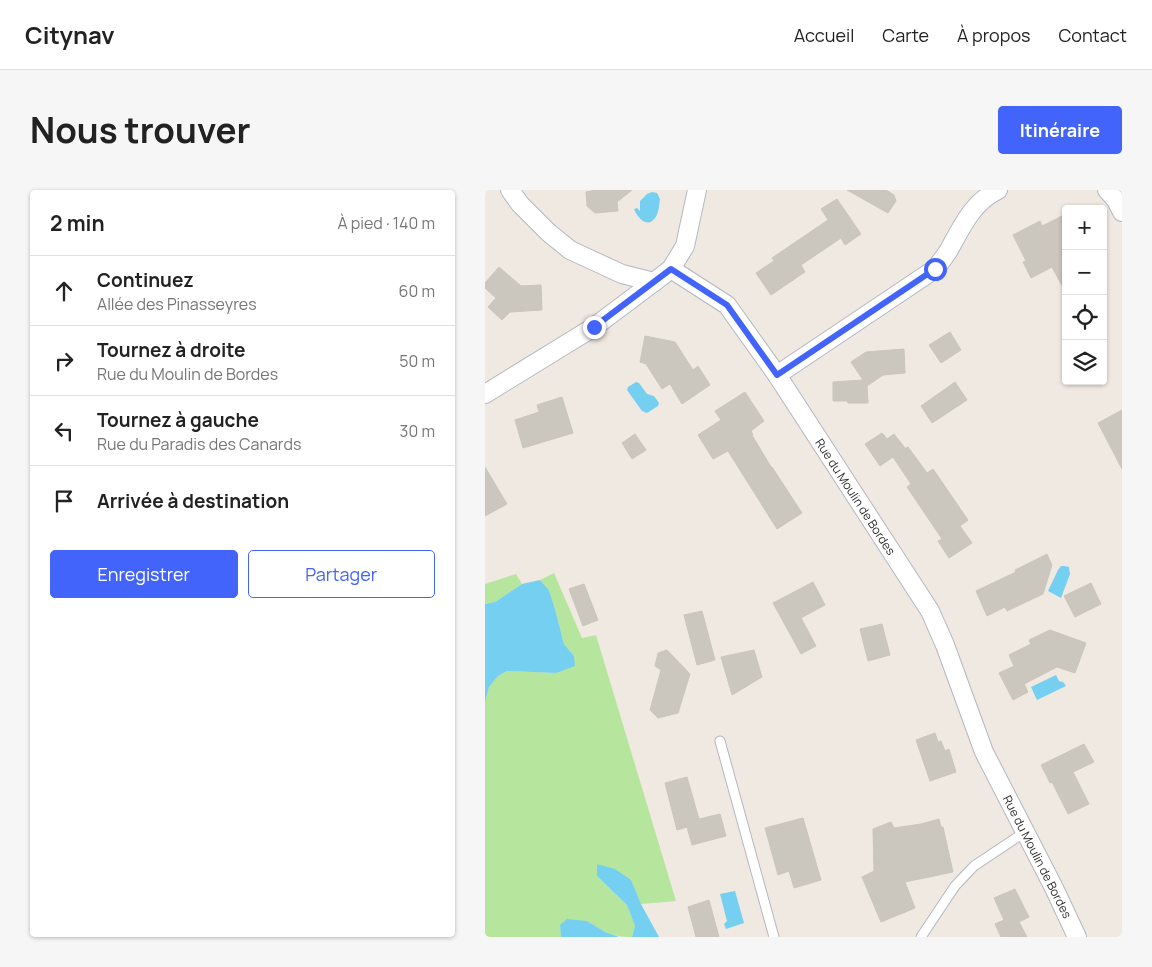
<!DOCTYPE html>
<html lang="fr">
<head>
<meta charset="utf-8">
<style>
  :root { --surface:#fff; --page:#f6f6f6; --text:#222; --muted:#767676; --line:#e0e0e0; --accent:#4264fb }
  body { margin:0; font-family:Manrope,sans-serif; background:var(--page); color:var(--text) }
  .controls { position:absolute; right:15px; top:15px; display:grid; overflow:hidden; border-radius:5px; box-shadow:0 1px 4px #0004 }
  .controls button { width:45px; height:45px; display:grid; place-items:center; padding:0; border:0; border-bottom:1px solid var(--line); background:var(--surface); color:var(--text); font:25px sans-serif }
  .stop { position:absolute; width:15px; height:15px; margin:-11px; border:4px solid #4264fb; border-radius:50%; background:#fff }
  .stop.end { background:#4264fb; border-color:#fff; box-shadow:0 1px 5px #0008 }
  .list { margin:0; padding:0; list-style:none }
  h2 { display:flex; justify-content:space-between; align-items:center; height:65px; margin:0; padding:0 20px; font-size:21px }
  h2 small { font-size:16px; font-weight:400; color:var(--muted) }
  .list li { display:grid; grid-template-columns:32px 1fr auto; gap:15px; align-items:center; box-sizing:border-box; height:70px; padding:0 20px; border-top:1px solid var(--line) }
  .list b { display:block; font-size:19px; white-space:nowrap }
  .list p { margin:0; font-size:16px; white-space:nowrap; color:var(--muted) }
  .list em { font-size:16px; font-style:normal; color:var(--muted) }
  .actions { display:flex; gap:10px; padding:15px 20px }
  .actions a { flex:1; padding:11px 0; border:1px solid var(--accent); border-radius:5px; text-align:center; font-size:18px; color:var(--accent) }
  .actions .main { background:var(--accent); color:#fff }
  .icon { flex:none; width:28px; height:28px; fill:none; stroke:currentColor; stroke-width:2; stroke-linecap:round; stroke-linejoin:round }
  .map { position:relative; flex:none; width:637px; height:747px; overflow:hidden; border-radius:5px }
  header { display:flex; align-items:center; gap:30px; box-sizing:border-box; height:70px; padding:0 25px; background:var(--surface); border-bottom:1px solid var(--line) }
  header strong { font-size:24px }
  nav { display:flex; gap:28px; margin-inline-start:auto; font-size:18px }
  .intro { display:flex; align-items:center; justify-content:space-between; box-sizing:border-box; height:120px; padding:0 30px }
  h1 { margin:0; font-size:35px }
  .button { padding:12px 22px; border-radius:5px; background:var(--accent); color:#fff; font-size:18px; font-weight:700 }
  main { display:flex; gap:30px; padding:0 30px }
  aside { flex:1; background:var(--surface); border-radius:5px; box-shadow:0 1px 4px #0004 }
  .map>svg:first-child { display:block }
</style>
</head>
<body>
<header>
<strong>Citynav</strong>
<nav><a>Accueil</a><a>Carte</a><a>À propos</a><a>Contact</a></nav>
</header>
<div class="intro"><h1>Nous trouver</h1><a class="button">Itinéraire</a></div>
<main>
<aside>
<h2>2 min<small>À pied · 140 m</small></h2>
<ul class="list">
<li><svg class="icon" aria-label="ahead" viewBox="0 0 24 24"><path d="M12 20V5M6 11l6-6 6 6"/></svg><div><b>Continuez</b><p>Allée des Pinasseyres</p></div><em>60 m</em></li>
<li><svg class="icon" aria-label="right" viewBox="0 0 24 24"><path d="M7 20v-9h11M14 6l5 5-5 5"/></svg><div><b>Tournez à droite</b><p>Rue du Moulin de Bordes</p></div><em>50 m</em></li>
<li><svg class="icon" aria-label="left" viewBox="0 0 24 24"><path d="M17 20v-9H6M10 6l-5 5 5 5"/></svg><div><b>Tournez à gauche</b><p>Rue du Paradis des Canards</p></div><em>30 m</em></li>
<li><svg class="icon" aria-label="arrive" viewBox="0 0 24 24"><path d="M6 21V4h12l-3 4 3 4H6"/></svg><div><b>Arrivée à destination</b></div></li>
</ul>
<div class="actions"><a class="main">Enregistrer</a><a>Partager</a></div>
</aside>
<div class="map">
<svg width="637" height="747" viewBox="0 0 637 747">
  <rect width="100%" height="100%" fill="#efe9e1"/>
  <g fill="#b6e59e">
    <path d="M69,383L97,448L111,445L191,711L156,714L145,690L112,674V686L142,715L150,736L147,747C126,747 119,742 102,731L75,735L76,747H0V513L4,497L13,486L22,481L71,483L89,466L79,454L70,419L64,400L55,390Z"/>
    <polygon points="31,384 37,394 10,412 0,414 0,394"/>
  </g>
  <g fill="#75cff0">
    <path d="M167,2L172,3L175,9C174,15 174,23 170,28C162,39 152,27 149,19L152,18L155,21V11L162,4Z"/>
    <polygon points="151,192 154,193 162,204 169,206 174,213 173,216 162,223 157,221 142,200 143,197"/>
    <polygon points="576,376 579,376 584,377 585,384 576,408 563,401 573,380"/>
    <polygon points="55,390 64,400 70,419 79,454 89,466 90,476 71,483 22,481 13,486 4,497 0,513 0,414 10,412 37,394"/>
    <polygon points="571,485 574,491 578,492 581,496 552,510 546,497"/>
    <polygon points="112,674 130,679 146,690 156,714 174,747 147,747 150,736 142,715 112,686"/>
    <polygon points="250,701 259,733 241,739 239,734 242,731 235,704"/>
    <polygon points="82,729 102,731 120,742 134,747 76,747 75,735"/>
  </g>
  <g fill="#cbc7bf" stroke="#cbc5ba">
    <polygon points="111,0 147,0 132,12 133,21 110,23 102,16 101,2"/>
    <polygon points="362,0 401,0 409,5 411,11 403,23"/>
    <polygon points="352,9 376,44 360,55 356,48 316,75 320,82 286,105 271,83 289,71 287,68 343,30 336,19"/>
    <polygon points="581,24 581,103 567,77 546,88 538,72 541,71 528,45 555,31 557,36"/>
    <polygon points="14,77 36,96 56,95 57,120 25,122 17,130 3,117 11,108 0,98 0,93"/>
    <polygon points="465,142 476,160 456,173 444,155"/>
    <polygon points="160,146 190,152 208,180 213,176 225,195 197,214 185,194 177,199 161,174 155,172"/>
    <polygon points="419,159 420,183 398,185 382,196 383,213 363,213 362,211 348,211 348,192 378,190 366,172 381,162"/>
    <polygon points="470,192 482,210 447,233 436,216"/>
    <polygon points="260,202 279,231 266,241 268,245 267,245 286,277 287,277 317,323 292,339 243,261 228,269 213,245 236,230 230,221"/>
    <polygon points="77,207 88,243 38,258 30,230 54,222 52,215"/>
    <polygon points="637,220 637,279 613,233"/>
    <polygon points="397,243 402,249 409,244 420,258 414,262 423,257 442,283 448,279 483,330 475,336 487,353 464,368 453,351 457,349 422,297 426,294 408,267 395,276 380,254"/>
    <polygon points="150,244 161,260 147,269 137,253"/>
    <polygon points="0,277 22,314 0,326"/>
    <polygon points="562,364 567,375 558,404 522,421 520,417 502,426 491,401 531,382 530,380"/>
    <polygon points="328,392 340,415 316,428 331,456 316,464 288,413"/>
    <polygon points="606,393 616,414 590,427 579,406"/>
    <polygon points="99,394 113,430 98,436 84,399"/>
    <polygon points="217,421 230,470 212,475 199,425"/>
    <polygon points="397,434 405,465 383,471 375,439"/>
    <polygon points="565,440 601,453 590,483 572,477 539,494 543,502 528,510 514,483 529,476 524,465 546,454 544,450"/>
    <polygon points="182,460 205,484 193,523 173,528 165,520 176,480 170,476 173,463"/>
    <polygon points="269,460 277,487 247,505 236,467"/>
    <polygon points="450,543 453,552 456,551 460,561 464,559 471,582 445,591 431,550"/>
    <polygon points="599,554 609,572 588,582 604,614 583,624 567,592 565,593 556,575"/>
    <polygon points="202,587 214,629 235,624 241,646 207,655 202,637 192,640 180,593"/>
    <polygon points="318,628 336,690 309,698 304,681 293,685 280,638"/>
    <polygon points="454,629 456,637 458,637 468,682 420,692 430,718 396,732 377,687 389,681 388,639 406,632 409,638 436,634"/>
    <polygon points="530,699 544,727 534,732 542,747 516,747 510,734 519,730 509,708"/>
    <polygon points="224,710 234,747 211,747 203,717"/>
  </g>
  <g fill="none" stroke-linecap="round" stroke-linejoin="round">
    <g stroke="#b4b7c1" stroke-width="11">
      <g id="lane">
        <polyline points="235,551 289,747"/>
        <polyline points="436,747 470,696 489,676 540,642"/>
      </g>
    </g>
    <g stroke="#b4b7c1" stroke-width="20">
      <g id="street">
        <polyline points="25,0 35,14 63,42 85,60 137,84 169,92 186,79 242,115 292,185 445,421 460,455 499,562 569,698 592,747"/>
        <polyline points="622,0 631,10 637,22"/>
        <polyline points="186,79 200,56 212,0"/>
        <path d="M292,185L450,79C455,73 460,66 464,60C477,36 488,12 513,0"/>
        <polyline points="0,204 109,137 169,92"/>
      </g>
    </g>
    <use href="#lane" stroke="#fff" stroke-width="9"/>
    <use href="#street" stroke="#fff" stroke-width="18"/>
  </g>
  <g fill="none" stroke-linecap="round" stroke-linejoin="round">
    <polyline stroke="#4264fb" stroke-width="6" points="109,137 186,79 242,115 292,185 450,79"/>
  </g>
  <g text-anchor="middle" stroke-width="4" stroke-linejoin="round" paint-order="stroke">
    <g font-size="12" fill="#2e2e2e" stroke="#fff">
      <text transform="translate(370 307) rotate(57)" y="4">Rue du Moulin de Bordes</text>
      <text transform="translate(552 667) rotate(63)" y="4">Rue du Moulin de Bordes</text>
    </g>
  </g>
</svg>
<div class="controls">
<button>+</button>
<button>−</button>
<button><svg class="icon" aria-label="locate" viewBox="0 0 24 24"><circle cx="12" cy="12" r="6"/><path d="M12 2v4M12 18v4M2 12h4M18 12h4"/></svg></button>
<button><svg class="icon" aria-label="layers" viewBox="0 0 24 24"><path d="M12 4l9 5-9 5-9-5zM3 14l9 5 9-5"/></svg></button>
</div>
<div class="stop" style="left:450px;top:79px"></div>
<div class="stop end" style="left:109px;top:137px"></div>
</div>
</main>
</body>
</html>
